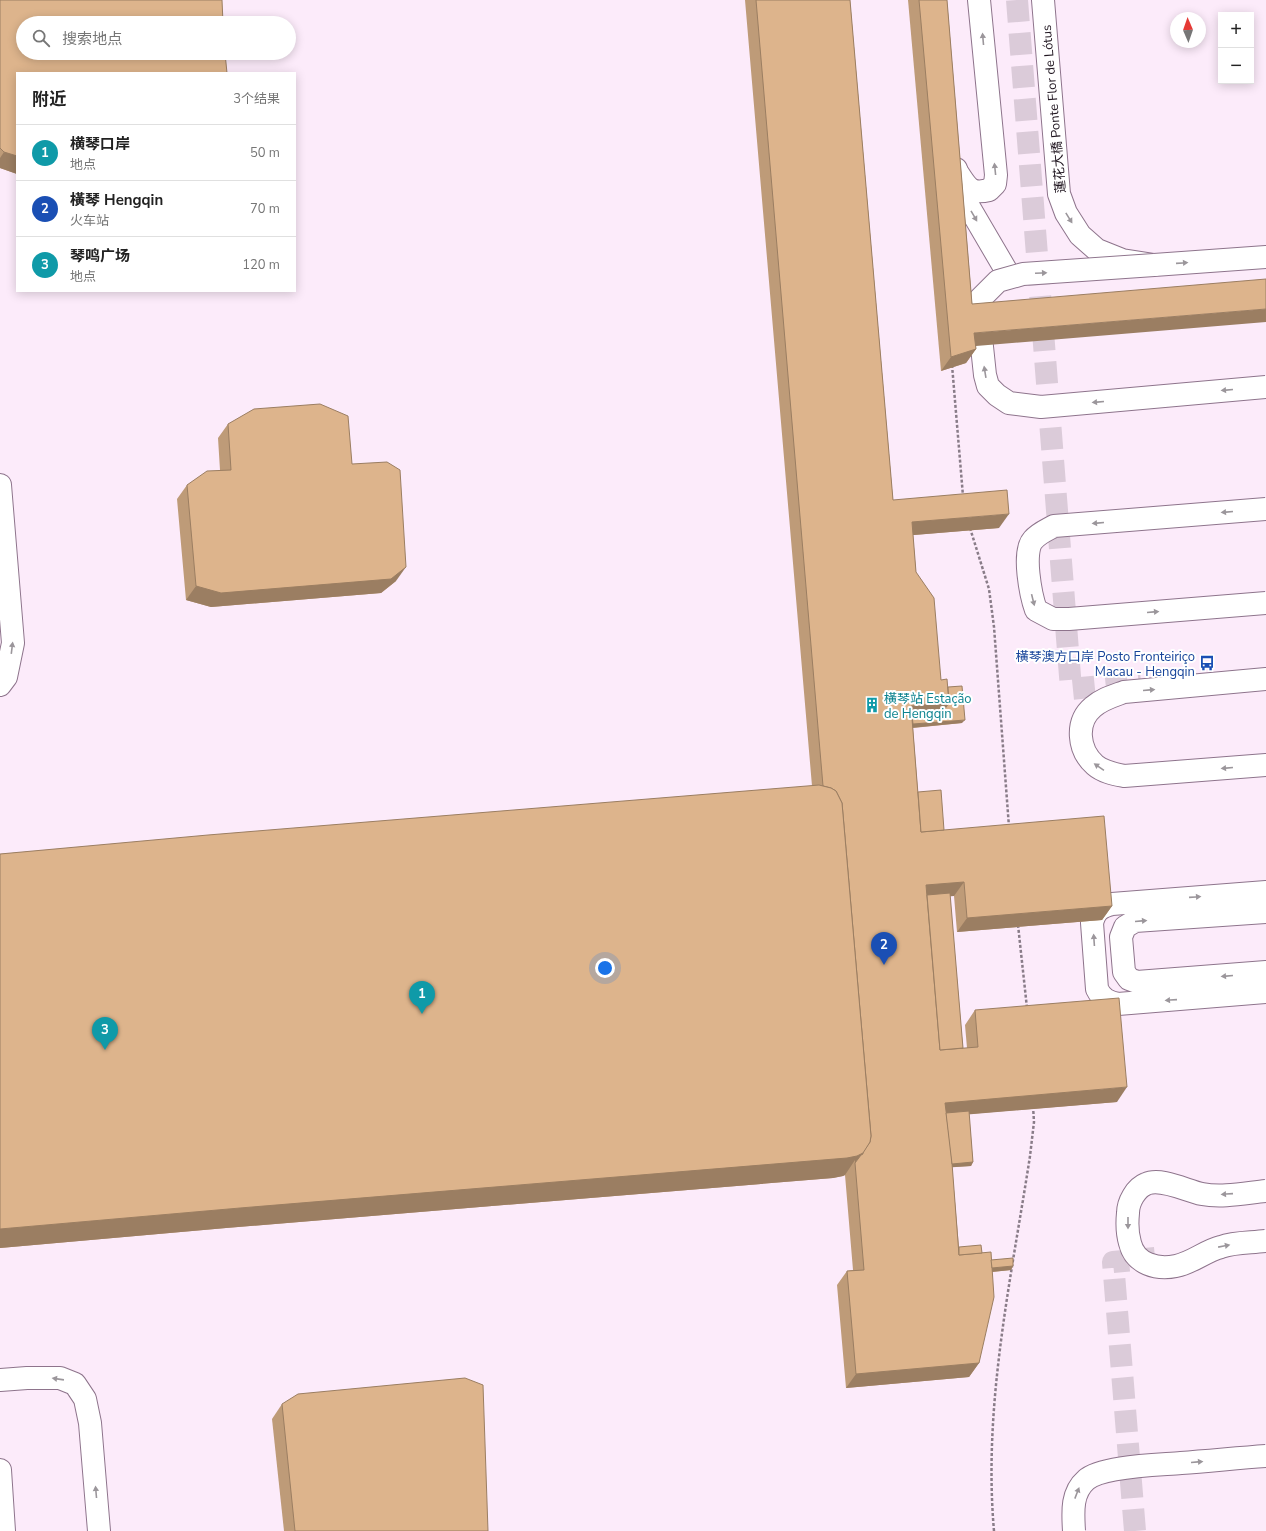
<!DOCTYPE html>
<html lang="zh">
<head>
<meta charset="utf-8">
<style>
  :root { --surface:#fff; --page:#f6f6f6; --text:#222; --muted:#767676; --line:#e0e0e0; --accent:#b45309 }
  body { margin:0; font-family:"Nunito Sans","Noto Sans SC",sans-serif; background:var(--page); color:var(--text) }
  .controls { position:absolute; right:12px; top:12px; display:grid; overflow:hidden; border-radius:0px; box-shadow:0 2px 10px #0003 }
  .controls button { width:36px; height:36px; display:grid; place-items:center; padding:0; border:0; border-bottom:1px solid var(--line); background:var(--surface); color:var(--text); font:20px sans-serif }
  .compass { position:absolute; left:1170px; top:12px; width:36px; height:36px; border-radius:50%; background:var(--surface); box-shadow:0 2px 10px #0003; rotate:358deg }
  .you { position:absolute; left:605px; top:968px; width:14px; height:14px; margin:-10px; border:3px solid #fff; border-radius:50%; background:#1a73e8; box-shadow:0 0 0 6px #1a73e833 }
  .badge { display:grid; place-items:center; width:26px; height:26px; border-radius:50%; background:var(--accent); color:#fff; font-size:13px; font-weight:700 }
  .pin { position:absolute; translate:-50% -33px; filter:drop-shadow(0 1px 2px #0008) }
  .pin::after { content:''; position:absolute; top:21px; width:14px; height:12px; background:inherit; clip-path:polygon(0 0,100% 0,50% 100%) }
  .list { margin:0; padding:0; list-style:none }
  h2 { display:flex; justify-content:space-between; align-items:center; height:52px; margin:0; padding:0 16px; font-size:17px }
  h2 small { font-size:13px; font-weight:400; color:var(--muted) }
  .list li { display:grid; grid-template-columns:26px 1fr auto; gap:12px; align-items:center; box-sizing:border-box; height:56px; padding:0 16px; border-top:1px solid var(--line) }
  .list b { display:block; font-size:15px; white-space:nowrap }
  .list p { margin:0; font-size:13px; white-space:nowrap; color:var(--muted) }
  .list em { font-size:13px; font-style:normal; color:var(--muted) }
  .icon { flex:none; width:22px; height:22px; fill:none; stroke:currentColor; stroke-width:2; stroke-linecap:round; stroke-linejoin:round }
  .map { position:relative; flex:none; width:1266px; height:1531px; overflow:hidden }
  .search { position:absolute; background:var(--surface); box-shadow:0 2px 10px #0003; left:16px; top:16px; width:280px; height:44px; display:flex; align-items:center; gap:10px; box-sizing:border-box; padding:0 14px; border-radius:22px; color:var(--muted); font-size:15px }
  .panel { position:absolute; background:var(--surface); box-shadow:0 2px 10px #0003; left:16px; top:72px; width:280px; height:220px; border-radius:0px }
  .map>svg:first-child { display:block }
</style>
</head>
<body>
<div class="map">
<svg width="1266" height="1531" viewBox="0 0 1266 1531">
  <rect width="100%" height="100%" fill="#fcebfa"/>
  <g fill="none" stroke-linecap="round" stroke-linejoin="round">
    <g stroke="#dbcbd9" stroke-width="22" stroke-dasharray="22 11" stroke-linecap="butt">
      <polyline points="1017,0 1071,689 1141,682"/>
      <polyline points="1135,1531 1113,1262 1155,1258"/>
    </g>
    <g stroke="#8e748c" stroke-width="24">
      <g id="minor">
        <polyline points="956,169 962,195 1010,277"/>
        <path d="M957,172C967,186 969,195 989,190L995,184L996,175L979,0"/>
        <path d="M1266,679L1124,692C1113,696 1102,699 1093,707C1075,722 1078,750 1095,765C1103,772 1114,774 1124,776L1266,765"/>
        <path d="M1266,892L1112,904C1100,907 1095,911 1092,923L1097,989C1102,999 1108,1002 1118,1004L1266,992"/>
        <polyline points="1266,912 1135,921 1125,927 1121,937 1124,972 1129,979 1137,982 1266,972"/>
      </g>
    </g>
    <g stroke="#8e748c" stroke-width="24">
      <g id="major">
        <polyline points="1043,0 1059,194 1066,213 1080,235 1097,250 1122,260 1154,265 1266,257"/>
        <polyline points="0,485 13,643 6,677 0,685"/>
        <polyline points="0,1380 27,1378 60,1378 75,1384 85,1399 90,1423 99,1531"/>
        <polyline points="0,1470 4,1531"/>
      </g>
    </g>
    <g stroke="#897c88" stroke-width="2.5" stroke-dasharray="3 2" stroke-linecap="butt">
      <polyline points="952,365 963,496"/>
      <polyline points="970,528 989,589 994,627 1009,827"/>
      <polyline points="1018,925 1027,1008"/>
      <path d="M994,1531C983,1405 1011,1280 1030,1156L1034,1122L1033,1106"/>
    </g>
    <use href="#minor" stroke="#fff" stroke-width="22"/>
    <use href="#major" stroke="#fff" stroke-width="22"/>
    <g stroke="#8e748c" stroke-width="24" stroke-linecap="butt">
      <g id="minor-bridge">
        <polyline points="1154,265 1023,274 998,281 980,299 978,309 985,375 988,386 997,395 1009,403 1041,407 1266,387"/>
        <path d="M1266,509L1054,526C1047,530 1039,533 1033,540C1022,552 1031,596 1036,610L1053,619H1069L1266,603"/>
        <path d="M1266,1191C1246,1193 1222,1198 1202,1194C1187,1191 1161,1177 1146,1184C1136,1188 1128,1202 1128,1213C1127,1223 1127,1233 1130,1243C1135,1264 1157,1270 1176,1266C1192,1263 1205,1251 1221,1247C1235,1242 1251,1243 1266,1241"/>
        <path d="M1074,1531C1073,1513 1071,1493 1086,1480C1101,1466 1159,1465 1181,1463C1209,1461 1238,1458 1266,1456"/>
      </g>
    </g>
    <use href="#minor-bridge" stroke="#fff" stroke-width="22"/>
  </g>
  <g fill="#be9b78">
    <polygon points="0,0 17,174 0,168"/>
    <polygon points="745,0 850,0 893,500 999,528 913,535 916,572 941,680 948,687 962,723 913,728 918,792 944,830 1112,906 1102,920 957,932 954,896 950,896 963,1048 967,1048 965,1025 975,1010 1117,1102 969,1114 973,1162 971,1166 952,1167 959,1247 982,1253 991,1260 1013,1266 1011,1270 992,1272 979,1363 969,1377 846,1388 837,1285 847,1271 853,1270 845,1175 843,1176 833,1178 226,1228 0,1248 0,854 812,786"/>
    <polygon points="908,0 947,0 976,349 966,363 941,371"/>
    <polygon points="228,424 352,464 396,581 381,593 211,607 186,600 177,499 187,485 220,470 218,438"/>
    <polygon points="282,1404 488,1531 284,1531 272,1419"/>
  </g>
  <g fill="#9b7e62">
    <polygon points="4,152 17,156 17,174 0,168 0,158"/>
    <polygon points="1266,309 1266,322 964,347 974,333"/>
    <polygon points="976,349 966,363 941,371 951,357"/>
    <polygon points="1009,514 999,528 902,536 912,522"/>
    <polygon points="406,567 396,581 381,593 211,607 186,600 196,586"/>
    <polygon points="949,703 939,717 912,716 910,719 911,706"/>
    <polygon points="965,720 962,723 910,728 913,724"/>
    <polygon points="964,882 954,896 919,899 926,885"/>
    <polygon points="1112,906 1102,920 957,932 967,918"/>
    <polygon points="1127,1087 1117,1102 938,1117 945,1103"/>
    <polygon points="863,1153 855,1163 855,1160 845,1175 843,1176 833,1178 226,1228 0,1248 0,1229"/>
    <polygon points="973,1162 971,1166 941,1168 943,1164"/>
    <polygon points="1013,1266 1011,1270 981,1273 984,1269"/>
    <polygon points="979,1363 969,1377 846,1388 856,1374"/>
  </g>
  <g fill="#ddb48c" stroke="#9b7e62">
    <polygon points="0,0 222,0 223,23 23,23 23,53 225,53 227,73 17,73 17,156 4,152 0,148"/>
    <polygon points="756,0 850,0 893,500 1007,490 1009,514 912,522 916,572 934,598 941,680 947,679 949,703 911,706 921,832 1104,816 1112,906 967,918 964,882 926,885 940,1050 978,1047 975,1010 1119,998 1127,1087 945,1103 951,1150 959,1255 991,1252 994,1297 979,1363 856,1374 847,1271 864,1270 855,1163 861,1155 863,1154 863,1152 870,1142 871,1136 842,803 836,791 831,788 823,786"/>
    <polygon points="919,0 947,0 972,304 1266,279 1266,309 974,333 976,349 951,357"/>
    <polygon points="320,404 348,416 352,464 387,462 400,470 406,567 391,579 221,593 196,586 187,485 207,471 231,470 228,424 254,409"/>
    <polygon points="962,686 965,720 913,724 912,716 942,713 949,703 948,687"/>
    <polygon points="819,785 831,788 836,791 842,803 871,1136 870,1142 863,1153 857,1156 847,1158 240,1208 0,1229 0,854 208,835"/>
    <polygon points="941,790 944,830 921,832 918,792"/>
    <polygon points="950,893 963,1048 940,1050 927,895"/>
    <polygon points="969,1111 973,1162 952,1164 946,1113"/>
    <polygon points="981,1245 982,1253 959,1255 959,1247"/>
    <polygon points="1013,1258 1013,1266 992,1268 991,1260"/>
    <polygon points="465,1378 483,1385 488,1531 295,1531 282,1404 298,1394"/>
  </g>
  <defs><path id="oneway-solid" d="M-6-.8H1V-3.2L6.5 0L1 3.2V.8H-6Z"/></defs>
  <g fill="#9b969b">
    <use href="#oneway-solid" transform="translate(983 39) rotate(-95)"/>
    <use href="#oneway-solid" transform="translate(995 169) rotate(-96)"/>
    <use href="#oneway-solid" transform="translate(974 216) rotate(60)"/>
    <use href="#oneway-solid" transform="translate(1069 218) rotate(58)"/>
    <use href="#oneway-solid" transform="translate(1182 263) rotate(-4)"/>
    <use href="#oneway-solid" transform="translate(1041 273) rotate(-3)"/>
    <use href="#oneway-solid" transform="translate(985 372) rotate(-99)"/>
    <use href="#oneway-solid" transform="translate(1227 390) rotate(175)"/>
    <use href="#oneway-solid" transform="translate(1098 402) rotate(175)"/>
    <use href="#oneway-solid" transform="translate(1227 512) rotate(175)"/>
    <use href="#oneway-solid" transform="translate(1098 523) rotate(175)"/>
    <use href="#oneway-solid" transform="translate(1033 600) rotate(76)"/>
    <use href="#oneway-solid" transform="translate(1153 612) rotate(-5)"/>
    <use href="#oneway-solid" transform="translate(12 648) rotate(-83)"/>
    <use href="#oneway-solid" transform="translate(1149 690) rotate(-5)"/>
    <use href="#oneway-solid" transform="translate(1099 767) rotate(-146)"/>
    <use href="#oneway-solid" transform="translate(1227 768) rotate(175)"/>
    <use href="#oneway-solid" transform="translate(1195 897) rotate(-4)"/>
    <use href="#oneway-solid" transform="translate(1141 921) rotate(-5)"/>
    <use href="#oneway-solid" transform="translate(1094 940) rotate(-94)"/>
    <use href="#oneway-solid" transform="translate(1227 976) rotate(175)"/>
    <use href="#oneway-solid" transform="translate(1171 1000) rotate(176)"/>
    <use href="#oneway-solid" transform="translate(1227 1194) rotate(176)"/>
    <use href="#oneway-solid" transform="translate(1128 1223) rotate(90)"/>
    <use href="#oneway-solid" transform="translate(1224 1246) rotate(-11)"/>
    <use href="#oneway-solid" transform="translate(58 1379) rotate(-172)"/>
    <use href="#oneway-solid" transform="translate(1197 1462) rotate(-5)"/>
    <use href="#oneway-solid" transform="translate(96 1492) rotate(-95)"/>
    <use href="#oneway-solid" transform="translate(1077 1493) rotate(-69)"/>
  </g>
  <defs>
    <g id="bus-bare" transform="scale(1.2)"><path d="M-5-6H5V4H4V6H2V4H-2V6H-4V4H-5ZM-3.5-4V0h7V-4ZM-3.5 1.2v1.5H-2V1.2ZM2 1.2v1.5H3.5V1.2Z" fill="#1a4fb4" stroke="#fff" stroke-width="2.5" paint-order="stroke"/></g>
    <g id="building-bare" transform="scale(1.2)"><path d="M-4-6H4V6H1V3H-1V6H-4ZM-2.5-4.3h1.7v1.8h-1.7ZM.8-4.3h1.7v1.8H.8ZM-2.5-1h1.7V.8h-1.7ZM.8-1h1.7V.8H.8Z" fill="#0f9aa8" stroke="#fff" stroke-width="2.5" paint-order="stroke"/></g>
  </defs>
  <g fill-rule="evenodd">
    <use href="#bus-bare" x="1207" y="663"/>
    <use href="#building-bare" x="872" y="705"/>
  </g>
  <g text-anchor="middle" stroke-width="4" stroke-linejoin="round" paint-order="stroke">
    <g font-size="13" fill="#201620" stroke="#fff">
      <text transform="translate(1053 109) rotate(-95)" y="5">蓮花大橋 Ponte Flor de Lótus</text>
    </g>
    <g font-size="13" fill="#164399" stroke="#fff" text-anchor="end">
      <text x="1195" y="661">橫琴澳方口岸 Posto Fronteiriço<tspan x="1195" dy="15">Macau - Hengqin</tspan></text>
    </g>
    <g font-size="13" fill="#0d838f" stroke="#fff" text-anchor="start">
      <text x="884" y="703">橫琴站 Estação<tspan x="884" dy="15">de Hengqin</tspan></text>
    </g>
  </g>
</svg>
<div class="controls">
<button>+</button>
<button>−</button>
</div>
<svg class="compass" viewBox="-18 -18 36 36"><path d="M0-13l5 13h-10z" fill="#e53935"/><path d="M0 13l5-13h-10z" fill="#767676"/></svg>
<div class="you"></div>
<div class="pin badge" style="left:422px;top:1014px;background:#0f9aa8">1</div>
<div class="pin badge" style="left:884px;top:965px;background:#1a4fb4">2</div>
<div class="pin badge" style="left:105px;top:1050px;background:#0f9aa8">3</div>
<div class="search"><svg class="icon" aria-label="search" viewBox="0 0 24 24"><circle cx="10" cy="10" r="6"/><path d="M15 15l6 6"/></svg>搜索地点</div>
<section class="panel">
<h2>附近<small>3个结果</small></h2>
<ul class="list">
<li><span class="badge" style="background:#0f9aa8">1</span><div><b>横琴口岸</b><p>地点</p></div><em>50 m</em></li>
<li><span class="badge" style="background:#1a4fb4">2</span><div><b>橫琴 Hengqin</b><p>火车站</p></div><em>70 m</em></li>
<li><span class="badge" style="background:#0f9aa8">3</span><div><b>琴鸣广场</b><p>地点</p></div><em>120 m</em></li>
</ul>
</section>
</div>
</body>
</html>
